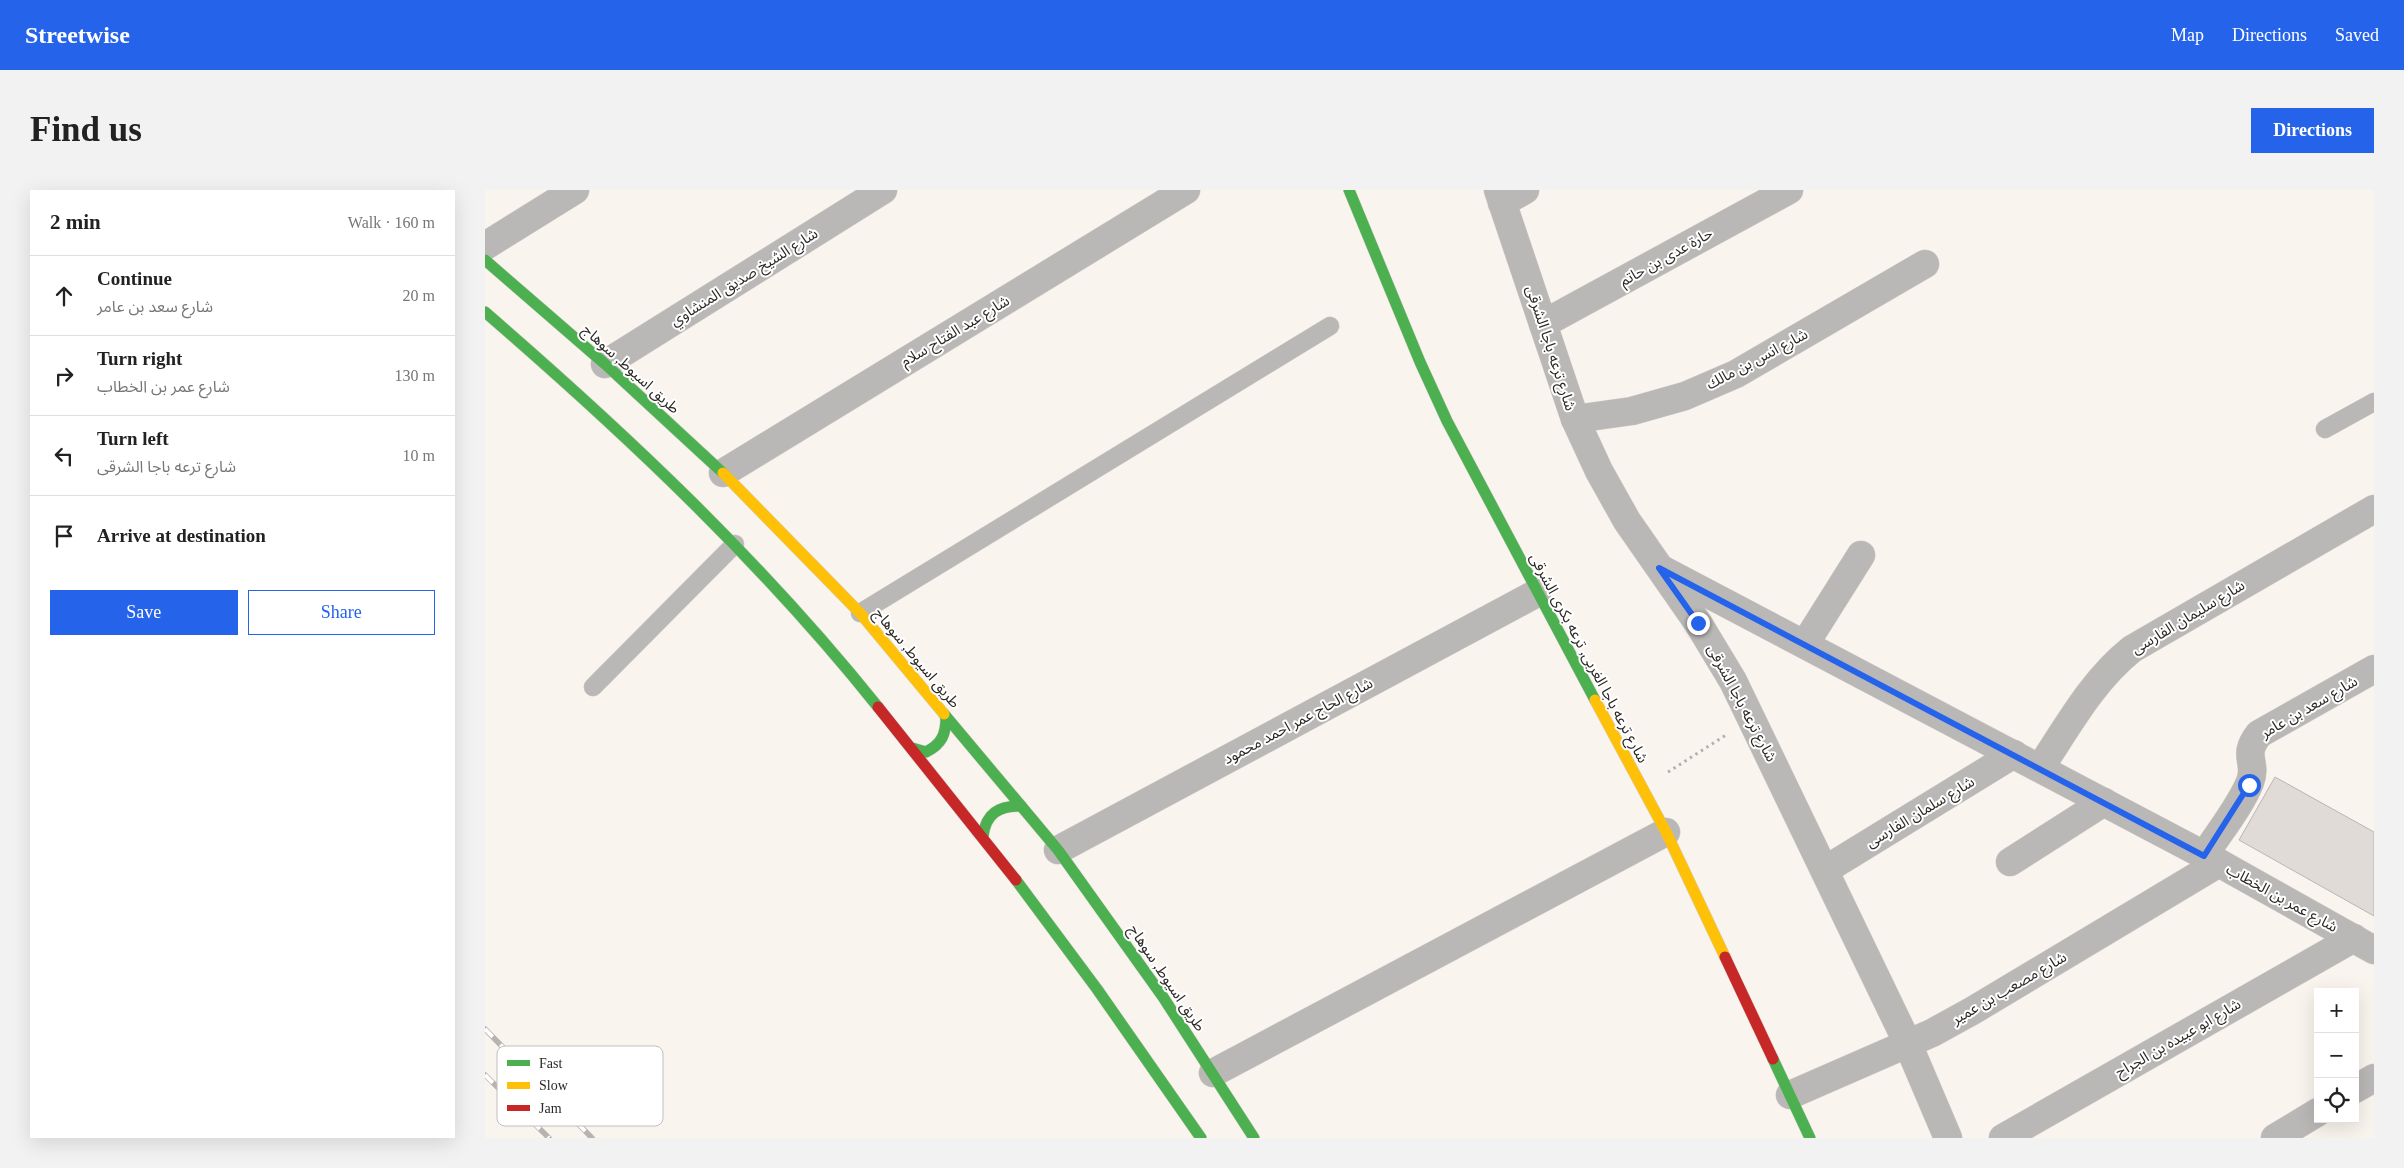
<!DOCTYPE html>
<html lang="en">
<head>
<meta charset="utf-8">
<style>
  :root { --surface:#fff; --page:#f2f2f2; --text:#222; --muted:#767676; --line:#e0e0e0; --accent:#2563eb }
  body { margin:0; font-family:"Times New Roman","Noto Sans Arabic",serif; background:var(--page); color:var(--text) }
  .controls { position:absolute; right:15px; bottom:15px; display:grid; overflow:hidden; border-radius:0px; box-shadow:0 5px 20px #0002 }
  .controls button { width:45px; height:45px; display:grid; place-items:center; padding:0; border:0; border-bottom:1px solid var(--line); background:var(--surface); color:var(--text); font:25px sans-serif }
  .stop { position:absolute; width:15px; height:15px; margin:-11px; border:4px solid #2563eb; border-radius:50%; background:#fff }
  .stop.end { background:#2563eb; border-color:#fff; box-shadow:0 1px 5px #0008 }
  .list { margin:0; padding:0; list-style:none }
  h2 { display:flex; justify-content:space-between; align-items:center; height:65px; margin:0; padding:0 20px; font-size:21px }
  h2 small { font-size:16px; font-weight:400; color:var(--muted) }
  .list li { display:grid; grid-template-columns:32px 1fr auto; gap:15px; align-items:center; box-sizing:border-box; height:80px; padding:0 20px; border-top:1px solid var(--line) }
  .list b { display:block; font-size:19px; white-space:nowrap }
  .list p { margin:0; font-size:16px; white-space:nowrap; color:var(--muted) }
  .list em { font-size:16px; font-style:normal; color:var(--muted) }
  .actions { display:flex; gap:10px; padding:15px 20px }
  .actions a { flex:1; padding:11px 0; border:1px solid var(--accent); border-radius:0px; text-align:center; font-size:18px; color:var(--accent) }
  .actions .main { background:var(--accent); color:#fff }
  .icon { flex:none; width:28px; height:28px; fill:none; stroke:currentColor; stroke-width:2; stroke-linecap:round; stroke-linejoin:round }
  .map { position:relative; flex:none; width:1889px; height:948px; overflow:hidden; border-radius:0px }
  header { display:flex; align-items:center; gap:30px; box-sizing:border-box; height:70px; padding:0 25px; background:var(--accent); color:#fff }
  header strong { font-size:24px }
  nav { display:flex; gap:28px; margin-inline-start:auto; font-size:18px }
  .intro { display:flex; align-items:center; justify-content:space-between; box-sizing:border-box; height:120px; padding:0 30px }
  h1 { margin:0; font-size:35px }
  .button { padding:12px 22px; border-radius:0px; background:var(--accent); color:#fff; font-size:18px; font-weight:700 }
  main { display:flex; gap:30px; padding:0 30px }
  aside { flex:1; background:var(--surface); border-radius:0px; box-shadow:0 5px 20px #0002 }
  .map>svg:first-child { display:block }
</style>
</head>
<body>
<header>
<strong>Streetwise</strong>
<nav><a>Map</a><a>Directions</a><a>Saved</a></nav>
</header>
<div class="intro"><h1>Find us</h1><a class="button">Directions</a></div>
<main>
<aside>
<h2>2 min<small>Walk · 160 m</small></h2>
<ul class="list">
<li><svg class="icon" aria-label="ahead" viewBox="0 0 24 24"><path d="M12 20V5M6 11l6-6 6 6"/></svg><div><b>Continue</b><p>شارع سعد بن عامر</p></div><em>20 m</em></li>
<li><svg class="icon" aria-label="right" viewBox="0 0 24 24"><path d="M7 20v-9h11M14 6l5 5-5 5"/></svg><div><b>Turn right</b><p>شارع عمر بن الخطاب</p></div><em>130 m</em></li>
<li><svg class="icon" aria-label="left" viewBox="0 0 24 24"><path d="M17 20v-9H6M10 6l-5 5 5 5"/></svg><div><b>Turn left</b><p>شارع ترعه باجا الشرقى</p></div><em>10 m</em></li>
<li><svg class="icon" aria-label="arrive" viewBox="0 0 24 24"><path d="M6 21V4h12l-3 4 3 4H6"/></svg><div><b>Arrive at destination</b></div></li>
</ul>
<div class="actions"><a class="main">Save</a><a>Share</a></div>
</aside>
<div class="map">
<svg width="1889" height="948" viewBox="0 0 1889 948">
  <rect width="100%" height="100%" fill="#faf4ee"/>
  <polygon fill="#e0dbd7" stroke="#bab5b2" points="1790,587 1889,642 1889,726 1754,650"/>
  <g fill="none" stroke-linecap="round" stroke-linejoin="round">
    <g stroke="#d4cfcb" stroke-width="19">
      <g id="lane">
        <polyline points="1840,239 1889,212"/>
        <polyline points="375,423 845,136"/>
        <polyline points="108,497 250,354"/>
      </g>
    </g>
    <g stroke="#d4cfcb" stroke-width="29">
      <g id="street">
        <polyline points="1013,0 1090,229 1114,281 1142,331 1213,433 1248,491 1423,854 1463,948"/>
        <polyline points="1017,13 1040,0"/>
        <polyline points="0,56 90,0"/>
        <polyline points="1058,134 1304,0"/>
        <polyline points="120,174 398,0"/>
        <polyline points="1090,229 1147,221 1200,206 1251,184 1440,74"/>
        <polyline points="238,283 701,0"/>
        <polyline points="1178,380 1734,673 1889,760"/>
        <polyline points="1320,454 1376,365"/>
        <path d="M1555,578C1583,536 1607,491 1647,459L1889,319"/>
        <polyline points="573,660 1052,403"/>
        <path d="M1719,666C1734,642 1755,617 1765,592C1773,571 1756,567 1774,544L1889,479"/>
        <polyline points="1525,672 1619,612"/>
        <polyline points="1340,680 1529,564"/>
        <polyline points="728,883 1181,642"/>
        <polyline points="1870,899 1889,888"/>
        <polyline points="1305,905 1447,843 1487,821 1734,673"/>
        <polyline points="1518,948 1869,748"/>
        <polyline points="1790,948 1833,922"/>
      </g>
    </g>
    <g stroke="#d4cfcb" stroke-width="12">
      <g id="fast">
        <polyline points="864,0 935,172 962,231 1110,510"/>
        <polyline points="0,70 120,174 238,283"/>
        <path d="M0,122C141,244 276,371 393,517"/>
        <polyline points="459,524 573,660 678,807 769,948"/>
        <path d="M427,558L441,562C457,554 461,544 461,527"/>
        <path d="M498,646C501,623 514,616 536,616"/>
        <polyline points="531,690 612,799 716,948"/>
        <polyline points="1288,869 1325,948"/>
      </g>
    </g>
    <g stroke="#d4cfcb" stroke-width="12">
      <g id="slow">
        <polyline points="238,283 375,423 459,524"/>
        <polyline points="1110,510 1181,642 1240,767"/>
      </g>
    </g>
    <g stroke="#d4cfcb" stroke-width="12">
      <g id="jam">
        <polyline points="393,517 531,690"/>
        <polyline points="1240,767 1288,869"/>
      </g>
    </g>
    <polyline stroke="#b2b0ad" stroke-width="3" stroke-dasharray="2.5 4" stroke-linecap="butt" points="1183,582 1241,545"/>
    <use href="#lane" stroke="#b9b8b7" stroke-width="18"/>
    <use href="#street" stroke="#b9b8b7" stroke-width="28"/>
    <use href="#fast" stroke="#4caf50" stroke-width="11"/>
    <use href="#slow" stroke="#ffc107" stroke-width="11"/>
    <use href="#jam" stroke="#c62828" stroke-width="11"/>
    <g stroke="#b6b3b1" stroke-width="5.5">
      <g id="rail">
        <polyline points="0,839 107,948"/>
        <polyline points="0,885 64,948"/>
      </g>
    </g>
    <use href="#rail" stroke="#fff" stroke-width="4" stroke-dasharray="11" stroke-linecap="butt"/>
  </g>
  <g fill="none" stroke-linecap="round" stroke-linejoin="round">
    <polyline stroke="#2563eb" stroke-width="6" points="1213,433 1174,378 1719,666 1764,595"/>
  </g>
  <g text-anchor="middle" stroke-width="4" stroke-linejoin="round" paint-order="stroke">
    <g font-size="15" fill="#2c2925" stroke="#fff">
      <text transform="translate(1181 67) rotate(-29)" y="5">حارة عدى بن حاتم</text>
      <text transform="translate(259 87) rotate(-32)" y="5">شارع الشيخ صديق المنشاوي</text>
      <text transform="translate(470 141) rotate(-31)" y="5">شارع عبد الفتاح سلام</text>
      <text transform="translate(1066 158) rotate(72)" y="5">شارع ترعه باجا الشرقى</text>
      <text transform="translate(1272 169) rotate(-28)" y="5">شارع انس بن مالك</text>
      <text transform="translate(146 179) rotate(42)" y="5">طريق اسيوط, سوهاج</text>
      <text transform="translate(1703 427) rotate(-31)" y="5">شارع سليمان الفارسى</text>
      <text transform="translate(432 468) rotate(50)" y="5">طريق اسيوط, سوهاج</text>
      <text transform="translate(1104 468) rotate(62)" y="5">شارع ترعه باجا الغربى, ترعه بكرى الشرقى</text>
      <text transform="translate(1257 513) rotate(62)" y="5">شارع ترعه باجا الشرقى</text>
      <text transform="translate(1824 517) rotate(-30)" y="5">شارع سعد بن عامر</text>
      <text transform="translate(813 531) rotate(-28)" y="5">شارع الحاج عمر احمد محمود</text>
      <text transform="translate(1435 622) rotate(-31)" y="5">شارع سلمان الفارسى</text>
      <text transform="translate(1797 708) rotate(29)" y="5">شارع عمر بن الخطاب</text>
      <text transform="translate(682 788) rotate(56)" y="5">طريق اسيوط, سوهاج</text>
      <text transform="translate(1524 798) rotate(-30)" y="5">شارع مصعب بن عمير</text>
      <text transform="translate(1693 848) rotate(-30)" y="5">شارع ابو عبيده بن الجراح</text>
    </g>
  </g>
  <rect x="12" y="856" width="166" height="80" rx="8" fill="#fff" stroke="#c0bfbe" stroke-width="1"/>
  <rect x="22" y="870" width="23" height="6" fill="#4caf50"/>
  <rect x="22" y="892" width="23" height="7" fill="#ffc107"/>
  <rect x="22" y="915" width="23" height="6" fill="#c62828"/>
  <g font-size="14" fill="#2c2925">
    <text x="54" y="878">Fast</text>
    <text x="54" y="900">Slow</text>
    <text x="54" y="923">Jam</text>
  </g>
</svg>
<div class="controls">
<button>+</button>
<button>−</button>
<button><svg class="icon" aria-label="locate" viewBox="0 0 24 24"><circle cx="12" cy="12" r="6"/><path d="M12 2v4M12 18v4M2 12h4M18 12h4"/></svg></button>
</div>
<div class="stop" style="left:1764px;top:595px"></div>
<div class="stop end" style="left:1213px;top:433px"></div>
</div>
</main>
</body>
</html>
